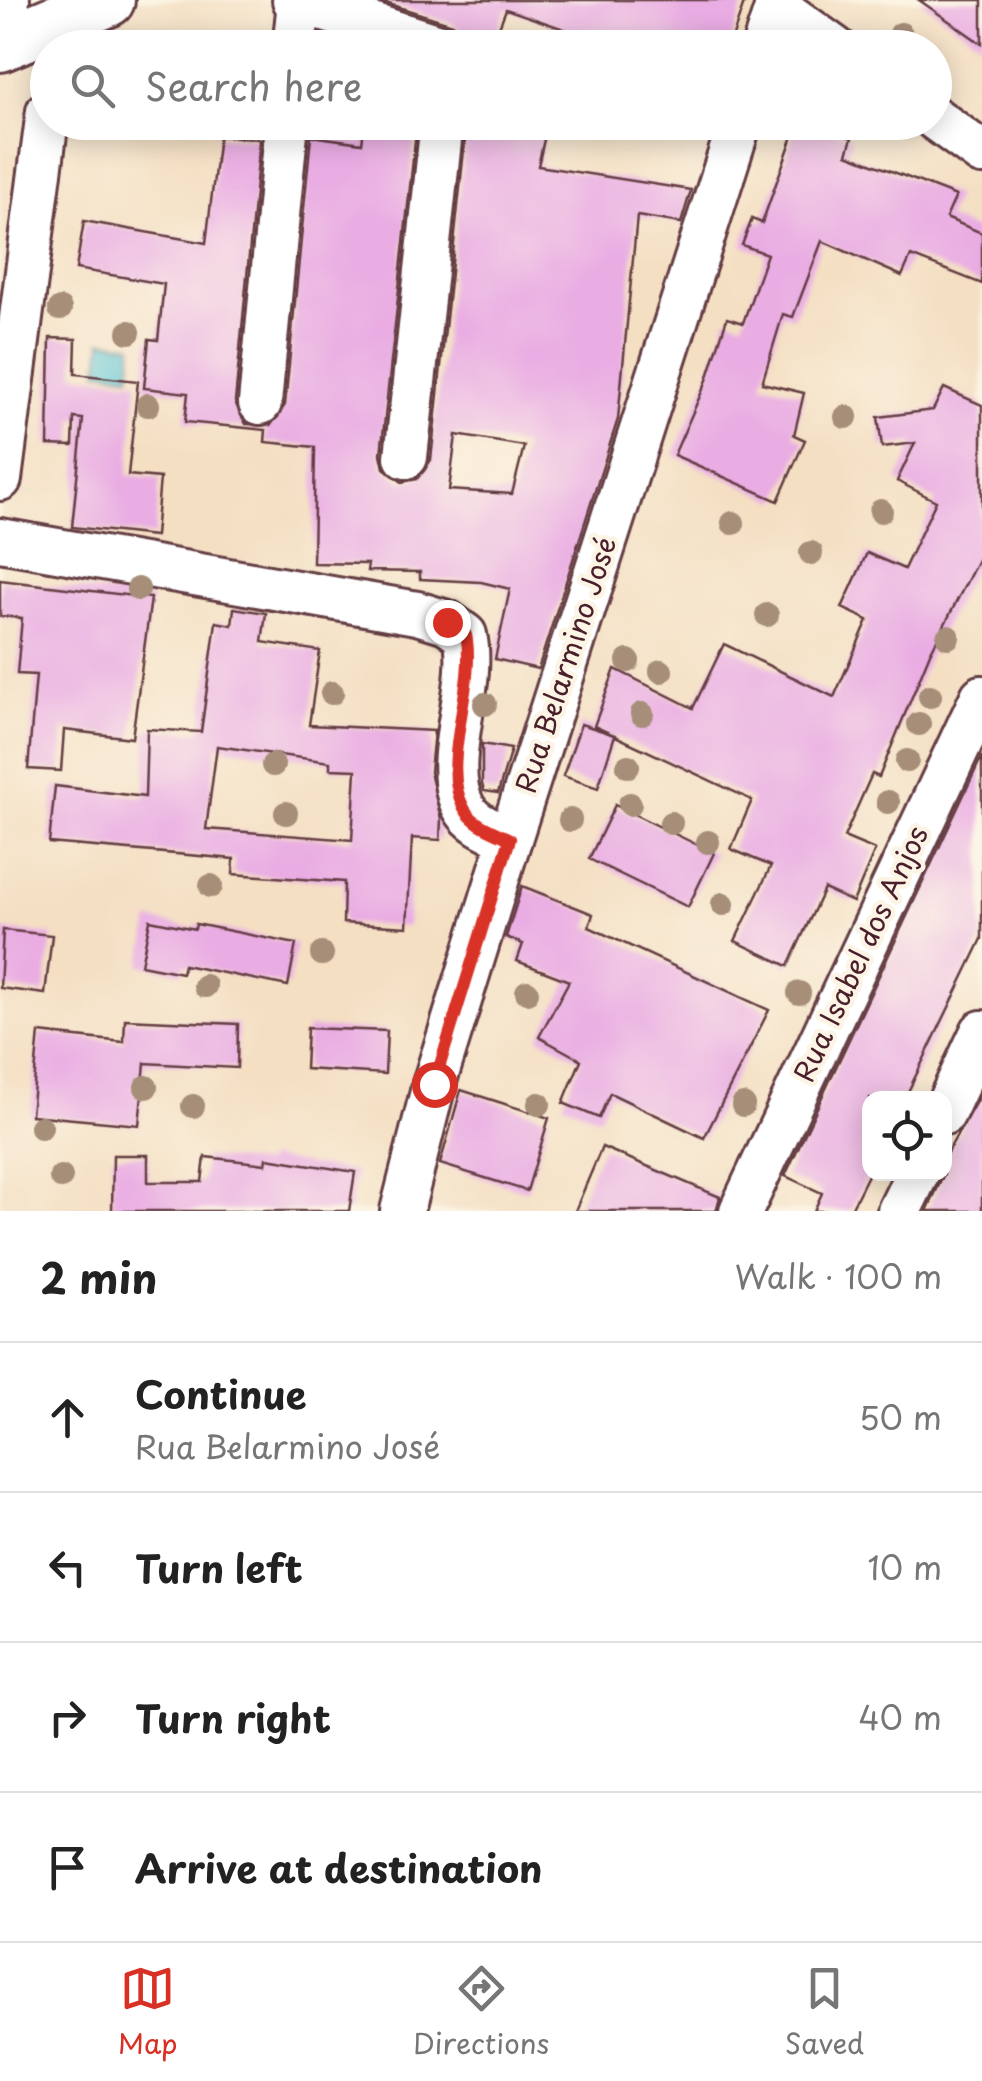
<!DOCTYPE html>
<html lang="en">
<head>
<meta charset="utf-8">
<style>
  :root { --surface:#fff; --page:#f6f6f6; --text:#222; --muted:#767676; --line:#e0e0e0; --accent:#d93025 }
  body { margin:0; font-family:"Playpen Sans",sans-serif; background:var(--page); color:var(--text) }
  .controls { position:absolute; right:30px; bottom:30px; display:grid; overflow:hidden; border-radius:20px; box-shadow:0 5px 25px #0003 }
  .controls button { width:90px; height:90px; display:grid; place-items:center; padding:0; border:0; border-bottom:2px solid var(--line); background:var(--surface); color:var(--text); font:50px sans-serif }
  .stop { position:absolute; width:30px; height:30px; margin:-22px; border:8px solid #d93025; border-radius:50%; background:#fff }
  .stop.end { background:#d93025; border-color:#fff; box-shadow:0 2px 10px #0008 }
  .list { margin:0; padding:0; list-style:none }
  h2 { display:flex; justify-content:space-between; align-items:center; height:130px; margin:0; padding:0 40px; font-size:42px }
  h2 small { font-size:32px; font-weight:400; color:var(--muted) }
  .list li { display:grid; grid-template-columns:65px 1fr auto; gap:30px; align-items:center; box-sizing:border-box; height:150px; padding:0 40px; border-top:2px solid var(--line) }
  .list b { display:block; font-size:38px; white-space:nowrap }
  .list p { margin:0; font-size:32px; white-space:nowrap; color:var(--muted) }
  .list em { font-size:32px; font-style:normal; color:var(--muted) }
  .icon { flex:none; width:55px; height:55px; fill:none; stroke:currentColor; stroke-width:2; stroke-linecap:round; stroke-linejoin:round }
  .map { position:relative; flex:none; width:982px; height:1211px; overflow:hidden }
  .search { position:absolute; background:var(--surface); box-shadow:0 5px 25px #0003; left:30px; right:30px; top:30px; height:110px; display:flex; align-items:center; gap:25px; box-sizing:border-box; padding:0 35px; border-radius:55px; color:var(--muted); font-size:38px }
  .sheet { height:730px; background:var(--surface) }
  nav { display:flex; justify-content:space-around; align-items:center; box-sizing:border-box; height:140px; border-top:2px solid var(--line); background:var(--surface); font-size:28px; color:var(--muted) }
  nav a { display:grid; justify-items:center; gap:5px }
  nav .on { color:var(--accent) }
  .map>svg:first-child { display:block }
</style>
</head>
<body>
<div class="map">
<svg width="982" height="1211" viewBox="0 0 982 1211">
  <rect width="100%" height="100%" fill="#fcf5e5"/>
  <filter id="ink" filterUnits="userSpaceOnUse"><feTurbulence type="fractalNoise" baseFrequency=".01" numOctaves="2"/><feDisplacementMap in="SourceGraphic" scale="20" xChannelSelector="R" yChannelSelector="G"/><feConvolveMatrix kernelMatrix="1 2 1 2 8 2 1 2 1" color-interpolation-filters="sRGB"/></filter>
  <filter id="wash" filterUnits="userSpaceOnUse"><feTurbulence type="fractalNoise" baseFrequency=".0048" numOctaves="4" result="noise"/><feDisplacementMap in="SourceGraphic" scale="40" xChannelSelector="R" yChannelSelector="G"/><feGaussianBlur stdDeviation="2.25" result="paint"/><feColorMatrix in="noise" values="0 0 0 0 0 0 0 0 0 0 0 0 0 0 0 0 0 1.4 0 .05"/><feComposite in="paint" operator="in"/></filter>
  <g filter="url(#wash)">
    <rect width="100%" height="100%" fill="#f4dfc3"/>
    <polygon fill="#5ac4d5" stroke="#527280" stroke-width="2.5" points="102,341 133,345 130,375 99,371"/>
    <g id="blocks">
      <g fill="#e9ace3" fill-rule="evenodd">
        <polygon points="376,0 745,0 729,48 619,48 506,9 491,48 468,40 453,24"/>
        <polygon points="919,0 982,0 982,44"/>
        <path d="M365,122H417L381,454L384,468L402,482L417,479L431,460L467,122H548L538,166L691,190L681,223L637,216L618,419L538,669L495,659L510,589L481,582L420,579V572L367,571L368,564L313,563L315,447L265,442L266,430L185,422L188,393L144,388L149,339L158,340L164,284L76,269L84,221L206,243L219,136L260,139L235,402L246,424L271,425L285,405L311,136L362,143ZM456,435L524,446L512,494L449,490Z"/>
        <polygon points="798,122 812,122 852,138 847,154 956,196 946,218 982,233 982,284 911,256 902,276 822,241 793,317 783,314 762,383 804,393 794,435 805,440 778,501 674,455 707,380 727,318 743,323 767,254 742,245 752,219 762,223"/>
        <polygon points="50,338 76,339 75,374 138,381 128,475 160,478 155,536 72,527 83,419 74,418 73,446 48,445"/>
        <polygon points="944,388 982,405 982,552 930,653 879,777 872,774 844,837 875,850 853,902 824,889 788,966 735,941 771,866 731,849 752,800 594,726 615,669 693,708 724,644 834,697 868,620 842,608 867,553 904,569 936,501 897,481 915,443 882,447 878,417 933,410"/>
        <polygon points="0,580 151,598 132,738 64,730 61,771 28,769 36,675 17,674 22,618 0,616"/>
        <path d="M234,608L266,613L262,642L320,651L309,725L434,731L430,772L441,819L440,840L412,838L407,927L343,923L344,882L233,874L234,859L49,843L55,786L145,797L147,729L201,732L216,622L232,625ZM217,746L330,762V769L356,770L352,840L206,829Z"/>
        <polygon points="581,724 615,735 598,788 563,776"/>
        <polygon points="482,744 511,749 498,793 484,791 482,784"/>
        <polygon points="982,756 982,939 905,1098 870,1098 870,1171 850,1211 814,1211 822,1193 785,1176"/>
        <polygon points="615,805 714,853 688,907 589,859"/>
        <polygon points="522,886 593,914 589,927 769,1010 704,1138 610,1093 599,1118 563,1103 581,1060 539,1037 569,981 517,961 523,944 506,937"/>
        <polygon points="150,920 195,929 196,924 296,944 288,986 184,965 182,973 141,965"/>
        <polygon points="3,930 52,935 45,994 0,988"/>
        <polygon points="125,1019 238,1024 237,1068 145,1063 139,1125 31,1115 39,1033 124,1042"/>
        <polygon points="307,1028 387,1031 385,1074 305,1069"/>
        <polygon points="461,1090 549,1118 527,1191 440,1164"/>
        <polygon points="982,1091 982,1211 927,1211 944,1174 944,1158"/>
        <polygon points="602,1147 720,1197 716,1211 575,1211"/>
        <polygon points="113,1155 148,1155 148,1182 202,1182 205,1157 266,1164 267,1158 355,1172 349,1211 112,1211"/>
      </g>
    </g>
  </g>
  <g filter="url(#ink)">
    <use href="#blocks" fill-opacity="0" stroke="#643c42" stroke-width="2.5"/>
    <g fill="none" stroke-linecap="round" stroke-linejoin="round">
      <g stroke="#643c42" stroke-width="48">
        <g id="minor">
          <polyline points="294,0 299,2 294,48"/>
          <polyline points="299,2 445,48"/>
          <polyline points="776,6 835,48"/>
          <polyline points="763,48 779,0"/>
          <polyline points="934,118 982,153"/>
          <polyline points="260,403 287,122"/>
          <polyline points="406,457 442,122"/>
          <polyline points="0,479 48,111"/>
          <path d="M0,540L417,613L447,622L465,635C477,686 439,764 464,808C473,825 494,831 510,839"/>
          <polyline points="944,1113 982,1032"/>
          <polyline points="402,1211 434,1084 510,839 740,122"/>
          <polyline points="741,1211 982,697"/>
          <polyline points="899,1211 917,1174"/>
        </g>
      </g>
      <g stroke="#643c42" stroke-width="58">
        <g id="major">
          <polyline points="0,1 3,0"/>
          <polyline points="0,45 108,0"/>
        </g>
      </g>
      <use href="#minor" stroke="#fff" stroke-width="42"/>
      <use href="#major" stroke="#fff" stroke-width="52"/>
    </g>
    <g fill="#a68e79">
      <circle cx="901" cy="34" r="12"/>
      <circle cx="60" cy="309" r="12"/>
      <circle cx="129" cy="332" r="12"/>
      <circle cx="148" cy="405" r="12"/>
      <circle cx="846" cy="417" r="12"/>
      <circle cx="881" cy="511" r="12"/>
      <circle cx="733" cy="523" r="12"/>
      <circle cx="811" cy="553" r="12"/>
      <circle cx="138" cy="589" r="12"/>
      <circle cx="767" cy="615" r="12"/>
      <circle cx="948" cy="637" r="12"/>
      <circle cx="628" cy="661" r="12"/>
      <circle cx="661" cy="671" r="12"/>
      <circle cx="332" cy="693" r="12"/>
      <circle cx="930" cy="696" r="12"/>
      <circle cx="485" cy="704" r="12"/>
      <circle cx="642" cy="714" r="12"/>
      <circle cx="919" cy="724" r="12"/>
      <circle cx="907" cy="761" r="12"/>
      <circle cx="273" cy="765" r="12"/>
      <circle cx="628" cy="766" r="12"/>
      <circle cx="888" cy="802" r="12"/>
      <circle cx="630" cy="804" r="12"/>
      <circle cx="286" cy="813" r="12"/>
      <circle cx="570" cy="820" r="12"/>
      <circle cx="671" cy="823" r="12"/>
      <circle cx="708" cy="842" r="12"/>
      <circle cx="211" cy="886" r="12"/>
      <circle cx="723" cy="904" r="12"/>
      <circle cx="322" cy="954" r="12"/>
      <circle cx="205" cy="986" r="12"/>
      <circle cx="527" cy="992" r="12"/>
      <circle cx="799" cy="993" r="12"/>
      <circle cx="146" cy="1087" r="12"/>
      <circle cx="539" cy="1104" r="12"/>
      <circle cx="743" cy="1105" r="12"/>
      <circle cx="193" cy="1106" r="12"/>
      <circle cx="41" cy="1127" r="12"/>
      <circle cx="61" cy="1177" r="12"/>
    </g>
  </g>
  <g fill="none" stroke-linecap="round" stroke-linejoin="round" filter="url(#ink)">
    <path stroke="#d93025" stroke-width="12" d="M434,1084L510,839C494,831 473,825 464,808C439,764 477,686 466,635L447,622"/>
  </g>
  <g text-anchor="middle" stroke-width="9" stroke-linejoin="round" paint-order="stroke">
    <g font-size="28" fill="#4a1f2b" stroke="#fcf5e5">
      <text transform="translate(566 665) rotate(-72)" y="10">Rua Belarmino José</text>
      <text transform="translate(861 954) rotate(-65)" y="10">Rua Isabel dos Anjos</text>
    </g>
  </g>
</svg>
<div class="controls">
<button><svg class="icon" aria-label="locate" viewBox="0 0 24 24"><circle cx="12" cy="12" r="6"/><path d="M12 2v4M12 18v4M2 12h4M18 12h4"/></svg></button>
</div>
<div class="stop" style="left:434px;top:1084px"></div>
<div class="stop end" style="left:447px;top:622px"></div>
<div class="search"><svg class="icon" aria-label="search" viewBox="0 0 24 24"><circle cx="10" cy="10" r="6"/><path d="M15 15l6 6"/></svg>Search here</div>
</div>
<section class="sheet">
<h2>2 min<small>Walk · 100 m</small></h2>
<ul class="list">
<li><svg class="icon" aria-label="ahead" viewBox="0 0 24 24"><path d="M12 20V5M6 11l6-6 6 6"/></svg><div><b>Continue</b><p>Rua Belarmino José</p></div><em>50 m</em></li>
<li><svg class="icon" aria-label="left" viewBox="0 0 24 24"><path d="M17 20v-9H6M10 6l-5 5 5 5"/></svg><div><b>Turn left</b></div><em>10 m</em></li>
<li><svg class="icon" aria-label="right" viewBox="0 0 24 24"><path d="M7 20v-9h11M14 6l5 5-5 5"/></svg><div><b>Turn right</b></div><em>40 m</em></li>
<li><svg class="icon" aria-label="arrive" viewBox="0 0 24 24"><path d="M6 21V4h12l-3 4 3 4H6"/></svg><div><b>Arrive at destination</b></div></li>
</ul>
</section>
<nav>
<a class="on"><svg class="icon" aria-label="map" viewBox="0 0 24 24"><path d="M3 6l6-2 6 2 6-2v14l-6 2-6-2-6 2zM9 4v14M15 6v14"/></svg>Map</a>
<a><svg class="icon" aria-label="directions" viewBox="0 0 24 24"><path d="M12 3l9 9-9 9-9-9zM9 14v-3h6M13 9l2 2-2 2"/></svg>Directions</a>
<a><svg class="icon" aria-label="saved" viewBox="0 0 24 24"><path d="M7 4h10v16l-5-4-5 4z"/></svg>Saved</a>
</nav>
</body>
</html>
